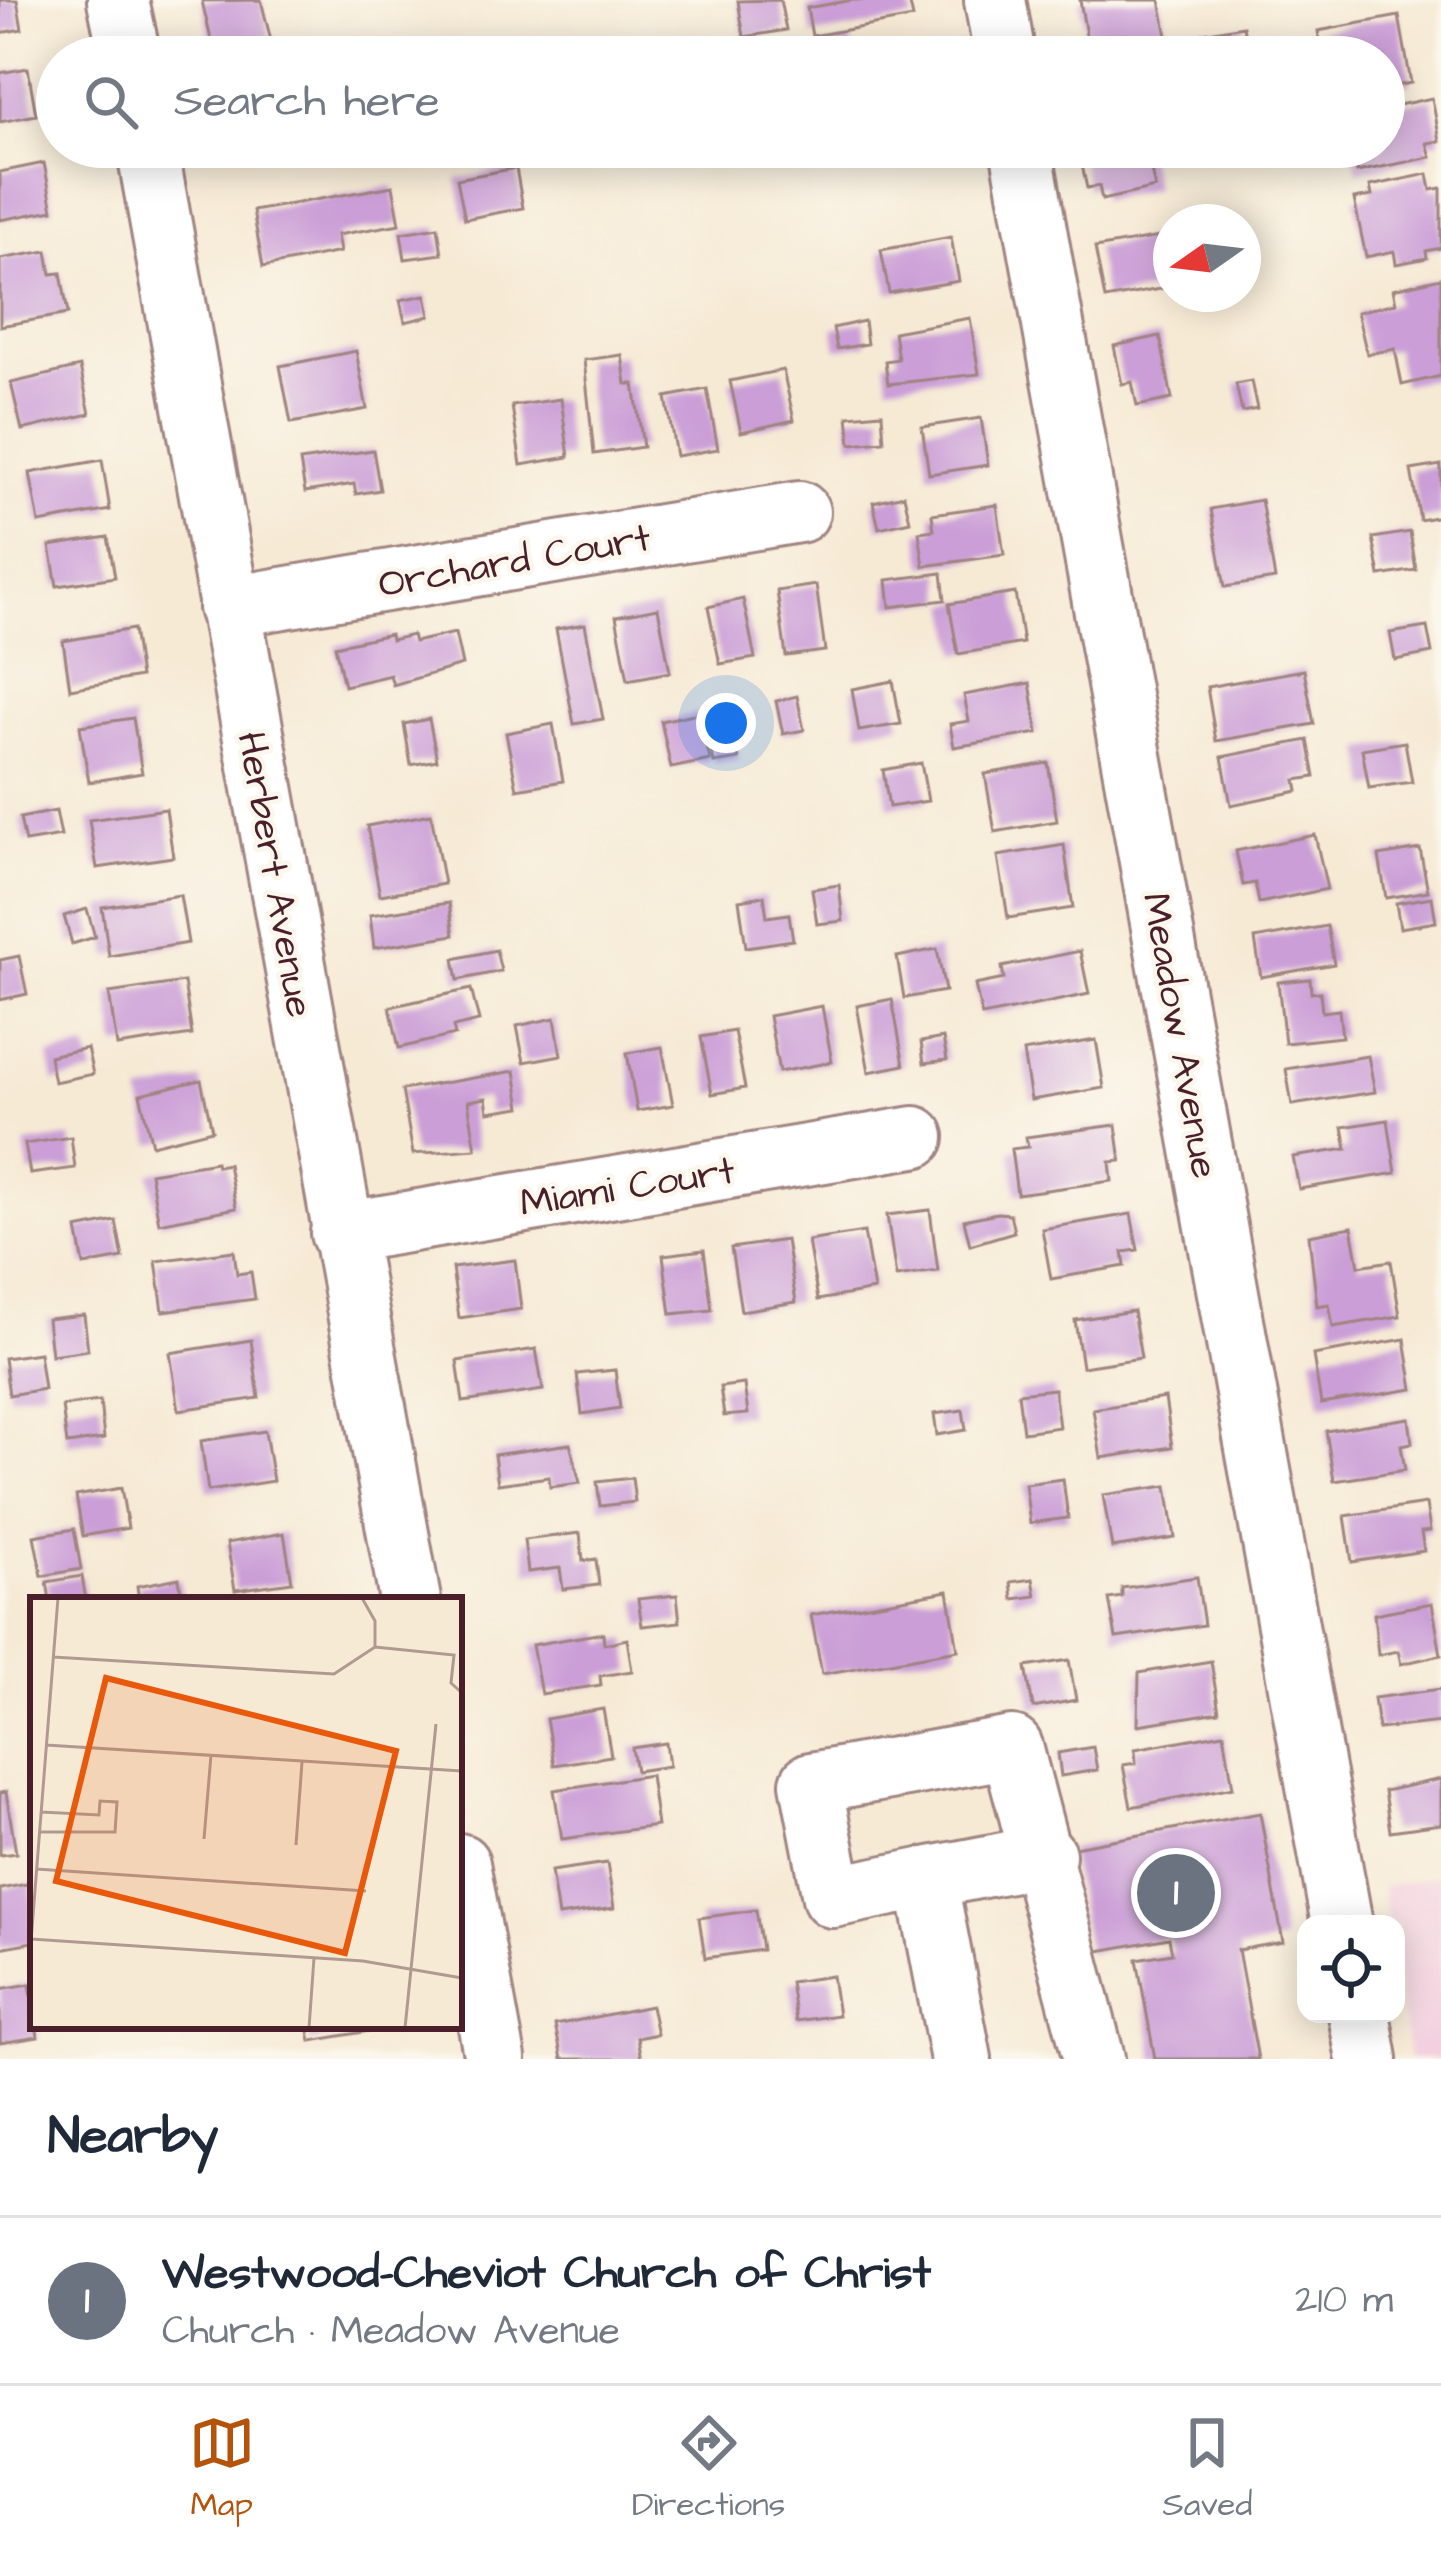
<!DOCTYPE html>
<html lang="en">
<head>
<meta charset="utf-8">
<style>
  :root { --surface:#fff; --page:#f6f6f7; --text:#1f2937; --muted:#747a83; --line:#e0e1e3; --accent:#b45309 }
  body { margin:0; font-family:"Architects Daughter",sans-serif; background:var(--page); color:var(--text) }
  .controls { position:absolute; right:36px; bottom:36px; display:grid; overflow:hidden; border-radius:24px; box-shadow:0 6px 30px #0003 }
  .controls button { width:108px; height:108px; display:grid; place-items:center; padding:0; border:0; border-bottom:3px solid var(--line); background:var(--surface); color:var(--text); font:60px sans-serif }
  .compass { position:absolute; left:1153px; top:204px; width:108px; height:108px; border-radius:50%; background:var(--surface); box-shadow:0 6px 30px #0003; rotate:256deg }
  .you { position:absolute; left:726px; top:723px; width:42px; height:42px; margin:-30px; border:9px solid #fff; border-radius:50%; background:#1a73e8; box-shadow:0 0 0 18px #1a73e833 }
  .badge { display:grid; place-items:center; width:78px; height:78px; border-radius:50%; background:var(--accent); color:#fff; font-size:39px; font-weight:700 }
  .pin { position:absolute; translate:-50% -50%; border:6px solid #fff; box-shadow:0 3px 12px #0006 }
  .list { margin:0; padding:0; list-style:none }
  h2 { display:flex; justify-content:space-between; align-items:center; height:156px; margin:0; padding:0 48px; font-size:51px }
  h2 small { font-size:39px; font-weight:400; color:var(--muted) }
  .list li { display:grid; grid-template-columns:78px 1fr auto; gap:36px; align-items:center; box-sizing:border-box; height:168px; padding:0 48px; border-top:3px solid var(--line) }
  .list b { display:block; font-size:45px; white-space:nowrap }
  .list p { margin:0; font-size:39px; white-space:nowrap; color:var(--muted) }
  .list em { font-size:39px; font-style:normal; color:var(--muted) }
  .icon { flex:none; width:66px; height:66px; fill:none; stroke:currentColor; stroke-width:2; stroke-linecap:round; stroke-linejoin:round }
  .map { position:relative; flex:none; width:1441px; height:2059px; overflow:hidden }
  .search { position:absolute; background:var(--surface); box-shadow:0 6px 30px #0003; left:36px; right:36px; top:36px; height:132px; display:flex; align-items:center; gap:30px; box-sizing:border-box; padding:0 42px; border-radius:66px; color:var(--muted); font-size:45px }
  .sheet { height:324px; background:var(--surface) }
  nav { display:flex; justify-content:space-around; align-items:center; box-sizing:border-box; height:168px; border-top:3px solid var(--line); background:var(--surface); font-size:33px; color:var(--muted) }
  nav a { display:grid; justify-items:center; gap:6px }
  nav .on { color:var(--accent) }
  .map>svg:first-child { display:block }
</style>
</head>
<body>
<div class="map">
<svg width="1441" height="2059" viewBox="0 0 1441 2059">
  <rect width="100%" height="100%" fill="#fbf7ec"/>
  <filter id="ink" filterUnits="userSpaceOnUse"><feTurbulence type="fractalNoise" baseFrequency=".00833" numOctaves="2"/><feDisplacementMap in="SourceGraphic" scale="24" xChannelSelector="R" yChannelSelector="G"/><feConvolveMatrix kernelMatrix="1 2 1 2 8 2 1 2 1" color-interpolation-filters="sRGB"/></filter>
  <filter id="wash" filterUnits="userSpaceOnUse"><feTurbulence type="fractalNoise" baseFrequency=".004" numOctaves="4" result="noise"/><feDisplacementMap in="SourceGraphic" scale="48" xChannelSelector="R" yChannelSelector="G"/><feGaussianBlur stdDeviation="2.7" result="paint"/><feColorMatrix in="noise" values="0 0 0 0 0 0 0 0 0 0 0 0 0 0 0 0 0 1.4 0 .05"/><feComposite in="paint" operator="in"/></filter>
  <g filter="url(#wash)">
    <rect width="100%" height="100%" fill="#f6ead5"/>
    <polygon fill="#f3cfdf" points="1441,1875 1441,2059 1409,2059 1396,1976 1396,1924 1388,1924 1382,1887"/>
    <g id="blocks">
      <g fill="#cb9ed7">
        <polygon points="0,0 17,0 22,29 0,33"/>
        <polygon points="261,0 272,45 215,57 202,1"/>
        <polygon points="780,0 786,30 744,37 738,1"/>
        <polygon points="853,0 909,0 913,18 812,36 807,8"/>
        <polygon points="1080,0 1160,0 1167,36 1089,52"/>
        <polygon points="1399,16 1411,83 1384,88 1384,57 1322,57 1318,31"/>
        <polygon points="1243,26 1248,52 1207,57 1203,33"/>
        <polygon points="851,41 853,57 823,57 821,46"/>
        <polygon points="28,68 36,115 0,122 0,73"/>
        <polygon points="1432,98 1440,141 1427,143 1431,157 1357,172 1352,147 1384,147 1384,108"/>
        <polygon points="1091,147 1146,147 1155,188 1102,200 1099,186 1087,188 1080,156 1093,153"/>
        <polygon points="44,163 53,210 0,220 0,172"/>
        <polygon points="516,168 523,208 465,219 457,179"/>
        <polygon points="1428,174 1431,190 1441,188 1441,248 1426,251 1427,258 1396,264 1394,251 1366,257 1354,199 1372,196 1370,186"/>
        <polygon points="393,186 400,224 337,235 340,252 263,267 253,211"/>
        <polygon points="438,227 442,254 405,259 401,233"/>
        <polygon points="1171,235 1171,287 1105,299 1095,248"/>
        <polygon points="951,237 959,281 889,293 881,250"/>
        <polygon points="47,251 51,274 61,273 68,314 0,326 0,259"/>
        <polygon points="1441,278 1441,376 1402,385 1395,349 1367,354 1357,312 1396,303 1393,289"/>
        <polygon points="426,295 430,316 405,322 400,300"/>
        <polygon points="970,318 979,374 888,384 885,361 898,359 894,332"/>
        <polygon points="864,321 867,344 837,349 833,328"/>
        <polygon points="1160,336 1172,399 1137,406 1132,382 1122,384 1114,346"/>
        <polygon points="356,351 367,409 291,423 280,366"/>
        <polygon points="622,355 626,384 634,384 643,447 594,454 584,360"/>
        <polygon points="80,367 90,414 22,430 11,383"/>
        <polygon points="783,370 794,420 741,432 730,381"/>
        <polygon points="1251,381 1257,409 1242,412 1236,384"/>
        <polygon points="707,389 718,449 676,456 666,397"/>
        <polygon points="561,399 569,457 521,465 512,406"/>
        <polygon points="882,413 884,441 851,444 848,416"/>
        <polygon points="981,418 988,465 929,474 922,427"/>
        <polygon points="373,450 380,490 356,494 354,484 305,492 300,461"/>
        <polygon points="102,460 110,510 39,523 30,473"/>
        <polygon points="1441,465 1441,516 1420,520 1411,470"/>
        <polygon points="904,495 910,521 879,528 873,502"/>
        <polygon points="1261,500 1275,579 1225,587 1211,509"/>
        <polygon points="997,505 1004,555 924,566 919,532 934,530 932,514"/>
        <polygon points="1410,532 1416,570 1380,576 1373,538"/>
        <polygon points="108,537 115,577 57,586 50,546"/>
        <polygon points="942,573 945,600 890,607 887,580"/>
        <polygon points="816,585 825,651 786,656 777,591"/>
        <polygon points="1015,593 1023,643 958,654 949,604"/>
        <polygon points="743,599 755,658 720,664 708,607"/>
        <polygon points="658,608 670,672 628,680 616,616"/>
        <polygon points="585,624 603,719 574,724 556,629"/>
        <polygon points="1427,627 1432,653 1395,660 1390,633"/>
        <polygon points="133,629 140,677 70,689 63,641"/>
        <polygon points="455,633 462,665 393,685 390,675 344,686 335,646 390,634 391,640 412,635 414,642"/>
        <polygon points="1304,670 1314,724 1216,741 1207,687"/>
        <polygon points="893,681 901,724 859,731 852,689"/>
        <polygon points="1030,683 1038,733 954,747 950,724 969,721 964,695"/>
        <polygon points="797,696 804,730 783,734 776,701"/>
        <polygon points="699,713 710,760 671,768 661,721"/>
        <polygon points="725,713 739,759 714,763 704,717"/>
        <polygon points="133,718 142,773 89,782 80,726"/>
        <polygon points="429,719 437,760 411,765 404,724"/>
        <polygon points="553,724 563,781 517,789 506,733"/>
        <polygon points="1308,740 1315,777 1296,780 1298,791 1231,805 1222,757"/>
        <polygon points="1405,742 1412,782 1369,788 1362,749"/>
        <polygon points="921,763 928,801 889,807 883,770"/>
        <polygon points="1048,763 1057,821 995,832 985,774"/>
        <polygon points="166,809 173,857 97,868 89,820"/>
        <polygon points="56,811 61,836 25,842 20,818"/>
        <polygon points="431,814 444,884 380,895 367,826"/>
        <polygon points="1315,835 1327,889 1259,903 1255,883 1243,885 1236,851"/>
        <polygon points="1064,845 1073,908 1008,918 998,856"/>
        <polygon points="1420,849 1428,891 1386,898 1379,856"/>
        <polygon points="839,885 843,921 817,924 812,889"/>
        <polygon points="180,895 188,943 109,956 102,907"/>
        <polygon points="764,896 767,917 789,914 793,940 746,947 739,900"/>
        <polygon points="1432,897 1436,922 1400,928 1396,903"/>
        <polygon points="449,903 454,935 374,948 370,915"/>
        <polygon points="87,909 95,937 72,944 64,916"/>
        <polygon points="1327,926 1334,964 1261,977 1255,939"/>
        <polygon points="937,949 945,991 904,998 897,957"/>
        <polygon points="496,950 501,971 458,980 454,959"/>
        <polygon points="1080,951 1089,994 982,1016 975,985 1004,979 1002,967"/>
        <polygon points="19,956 27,994 0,1000 0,960"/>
        <polygon points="1310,979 1311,993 1320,992 1322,1012 1339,1010 1342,1037 1285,1043 1278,982"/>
        <polygon points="184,982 192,1035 117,1046 109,993"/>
        <polygon points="471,989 479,1021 453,1027 455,1035 399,1048 390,1007"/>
        <polygon points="892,999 904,1065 869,1072 857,1006"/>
        <polygon points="822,1006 832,1062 779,1072 769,1016"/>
        <polygon points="555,1018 561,1055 524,1062 517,1026"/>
        <polygon points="734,1031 745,1088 712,1094 701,1037"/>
        <polygon points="943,1038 947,1060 924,1063 921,1042"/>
        <polygon points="1096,1040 1104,1088 1031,1100 1023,1052"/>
        <polygon points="662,1047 673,1105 637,1111 627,1053"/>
        <polygon points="87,1048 93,1074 54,1082 49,1056"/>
        <polygon points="1368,1056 1375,1092 1292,1105 1286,1069"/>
        <polygon points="515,1071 521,1107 488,1112 486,1098 468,1101 476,1149 413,1154 402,1090"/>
        <polygon points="201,1080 212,1130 152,1145 140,1094"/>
        <polygon points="1388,1120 1396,1173 1299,1189 1293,1157 1347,1149 1343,1127"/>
        <polygon points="1116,1125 1121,1161 1110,1162 1112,1181 1017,1194 1011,1149 1028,1147 1026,1137"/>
        <polygon points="71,1137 75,1168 30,1174 25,1144"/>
        <polygon points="216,1162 217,1166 228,1164 236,1208 159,1223 150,1173"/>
        <polygon points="930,1210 938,1271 896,1277 887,1215"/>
        <polygon points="997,1213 1010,1214 1014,1232 970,1245 964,1220"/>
        <polygon points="1131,1214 1138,1250 1123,1252 1125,1266 1051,1279 1042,1229"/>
        <polygon points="116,1221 123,1258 84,1265 77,1229"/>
        <polygon points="1352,1227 1359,1266 1391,1261 1400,1316 1333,1327 1329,1304 1317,1306 1309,1235"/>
        <polygon points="864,1232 874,1290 818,1300 808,1241"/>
        <polygon points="786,1240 796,1302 741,1311 731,1248"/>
        <polygon points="704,1250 712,1310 671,1314 663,1255"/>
        <polygon points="234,1251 237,1274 251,1272 255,1299 163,1311 156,1261"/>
        <polygon points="515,1260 521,1309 459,1318 452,1268"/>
        <polygon points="1133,1311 1141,1358 1082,1367 1075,1320"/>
        <polygon points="84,1315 88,1350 51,1355 47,1319"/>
        <polygon points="1405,1339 1413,1389 1321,1404 1313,1355"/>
        <polygon points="251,1340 259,1398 179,1410 170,1353"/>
        <polygon points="536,1349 543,1390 463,1402 457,1361"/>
        <polygon points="39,1353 44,1389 9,1395 4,1358"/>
        <polygon points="615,1370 620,1408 582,1414 577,1374"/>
        <polygon points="744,1384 748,1414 724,1416 720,1387"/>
        <polygon points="1054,1389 1059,1427 1023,1432 1018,1393"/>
        <polygon points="1165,1398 1172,1447 1101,1458 1093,1409"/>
        <polygon points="100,1401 104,1439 67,1444 62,1406"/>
        <polygon points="963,1410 966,1430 937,1435 934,1414"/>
        <polygon points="1409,1418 1412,1443 1401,1445 1405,1470 1334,1481 1326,1431"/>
        <polygon points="265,1431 273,1481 208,1491 201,1441"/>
        <polygon points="570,1444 580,1483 550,1487 549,1477 498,1484 494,1455"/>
        <polygon points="632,1478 635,1502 600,1506 597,1482"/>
        <polygon points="1063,1479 1068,1518 1030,1523 1025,1484"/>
        <polygon points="1167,1486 1175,1538 1112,1548 1103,1495"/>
        <polygon points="121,1488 128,1528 83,1536 76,1496"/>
        <polygon points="1426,1504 1430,1531 1421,1532 1424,1551 1352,1562 1345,1516"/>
        <polygon points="74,1529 81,1569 42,1576 34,1536"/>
        <polygon points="284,1533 292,1582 235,1590 227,1543"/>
        <polygon points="580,1533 583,1561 596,1559 599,1585 563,1589 560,1568 528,1572 524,1540"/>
        <polygon points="82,1576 86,1600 50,1600 47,1582"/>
        <polygon points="1197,1577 1204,1625 1116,1638 1109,1599 1122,1597 1122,1588"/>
        <polygon points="179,1578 182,1600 139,1600 137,1586"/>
        <polygon points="1033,1579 1036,1596 1013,1599 1011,1582"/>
        <polygon points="948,1591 958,1650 822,1674 811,1615"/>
        <polygon points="677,1595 680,1622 642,1626 638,1599"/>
        <polygon points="1432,1603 1441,1655 1401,1664 1398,1651 1378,1655 1374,1614"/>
        <polygon points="603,1633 604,1644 627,1639 632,1671 600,1676 601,1685 541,1694 532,1645"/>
        <polygon points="1069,1660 1076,1700 1033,1708 1026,1667"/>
        <polygon points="1211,1661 1219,1712 1138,1725 1139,1673"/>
        <polygon points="1441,1689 1441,1722 1378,1729 1374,1698"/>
        <polygon points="603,1709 611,1756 554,1765 546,1719"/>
        <polygon points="1224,1733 1233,1787 1131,1807 1123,1765 1136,1763 1135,1749"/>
        <polygon points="666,1743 669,1766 636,1771 632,1748"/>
        <polygon points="1093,1747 1097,1770 1061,1776 1058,1753"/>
        <polygon points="650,1775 657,1826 562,1839 554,1790"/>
        <polygon points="1441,1779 1441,1824 1390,1831 1384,1791"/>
        <polygon points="6,1792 16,1853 0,1855 0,1793"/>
        <polygon points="1260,1813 1283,1942 1238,1950 1258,2059 1155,2059 1137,1959 1172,1953 1169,1938 1088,1953 1069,1848"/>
        <polygon points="607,1863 614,1908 558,1916 551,1871"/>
        <polygon points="32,1883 33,1942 0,1948 0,1889"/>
        <polygon points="756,1910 762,1950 705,1958 699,1918"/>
        <polygon points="832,1976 838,2015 796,2021 790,1982"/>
        <polygon points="30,1984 38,2037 0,2043 0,1989"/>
        <polygon points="651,2006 657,2034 637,2038 641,2059 562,2059 555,2025"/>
        <polygon points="308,2026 387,2026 387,2028 311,2041"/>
      </g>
    </g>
  </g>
  <g filter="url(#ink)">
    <use href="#blocks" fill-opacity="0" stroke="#a08480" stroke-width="3"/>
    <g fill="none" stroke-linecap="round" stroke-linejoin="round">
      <g stroke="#a08480" stroke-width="66">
        <g id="minor">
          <polyline points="118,0 130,57"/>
          <polyline points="995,0 1005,57"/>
          <polyline points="147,147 410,1600"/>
          <polyline points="1021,147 1342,1924"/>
          <polyline points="229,607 799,512"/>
          <polyline points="341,1233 914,1137"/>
          <polyline points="459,1864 495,2059"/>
          <polyline points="926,1878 1045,1855"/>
          <polyline points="1359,2014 1367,2059"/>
          <polyline points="961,2059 926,1878 833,1897 811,1783 1012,1747 1094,2059"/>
        </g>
      </g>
      <use href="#minor" stroke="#fff" stroke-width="60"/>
    </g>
  </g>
  <g text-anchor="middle" stroke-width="9" stroke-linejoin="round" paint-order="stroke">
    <g font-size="39" fill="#4a1f2b" stroke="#fbf7ec">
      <text transform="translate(514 559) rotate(-10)" y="14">Orchard Court</text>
      <text transform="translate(277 874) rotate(80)" y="14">Herbert Avenue</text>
      <text transform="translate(1182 1035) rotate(80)" y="14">Meadow Avenue</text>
      <text transform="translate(627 1185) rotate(-9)" y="14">Miami Court</text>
    </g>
  </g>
  <g transform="translate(30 1597)">
    <rect width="432" height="432" fill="#f6ead5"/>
    <path fill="none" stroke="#b19991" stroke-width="3" d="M332,1L345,24V50M345,50L424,58L421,86L432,96M23,60L304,77L345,50M16,148L432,174M9,235H85L87,205L70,204L69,218L11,215M174,242L181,158M266,248L272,165M6,272L336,294M1,342L333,364L432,381M0,357L28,1M279,431L284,361M375,431L406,127"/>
    <path fill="#e8590c" fill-opacity="0.15" stroke="#e8590c" stroke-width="6" d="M76,81L366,154L315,356L26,284Z"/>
    <rect width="432" height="432" fill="none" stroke="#4a1f2b" stroke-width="6"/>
  </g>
</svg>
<div class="controls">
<button><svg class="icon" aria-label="locate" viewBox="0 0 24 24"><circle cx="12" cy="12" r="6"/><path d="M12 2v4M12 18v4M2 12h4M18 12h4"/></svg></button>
</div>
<svg class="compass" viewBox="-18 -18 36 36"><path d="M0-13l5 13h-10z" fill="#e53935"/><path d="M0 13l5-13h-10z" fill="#747a83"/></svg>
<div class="you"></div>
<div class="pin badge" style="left:1176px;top:1893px;background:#6b7280">1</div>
<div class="search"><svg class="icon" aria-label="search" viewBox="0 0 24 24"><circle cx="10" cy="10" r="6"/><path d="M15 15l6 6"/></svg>Search here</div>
</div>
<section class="sheet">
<h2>Nearby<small></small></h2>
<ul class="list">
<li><span class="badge" style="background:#6b7280">1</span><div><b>Westwood-Cheviot Church of Christ</b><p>Church · Meadow Avenue</p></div><em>210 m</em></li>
</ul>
</section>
<nav>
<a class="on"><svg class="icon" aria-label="map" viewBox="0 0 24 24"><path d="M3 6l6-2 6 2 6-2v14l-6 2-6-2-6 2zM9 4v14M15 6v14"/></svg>Map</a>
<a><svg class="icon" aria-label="directions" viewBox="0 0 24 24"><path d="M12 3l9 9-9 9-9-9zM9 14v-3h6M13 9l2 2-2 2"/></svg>Directions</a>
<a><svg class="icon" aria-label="saved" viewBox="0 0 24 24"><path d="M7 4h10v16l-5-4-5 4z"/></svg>Saved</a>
</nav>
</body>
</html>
